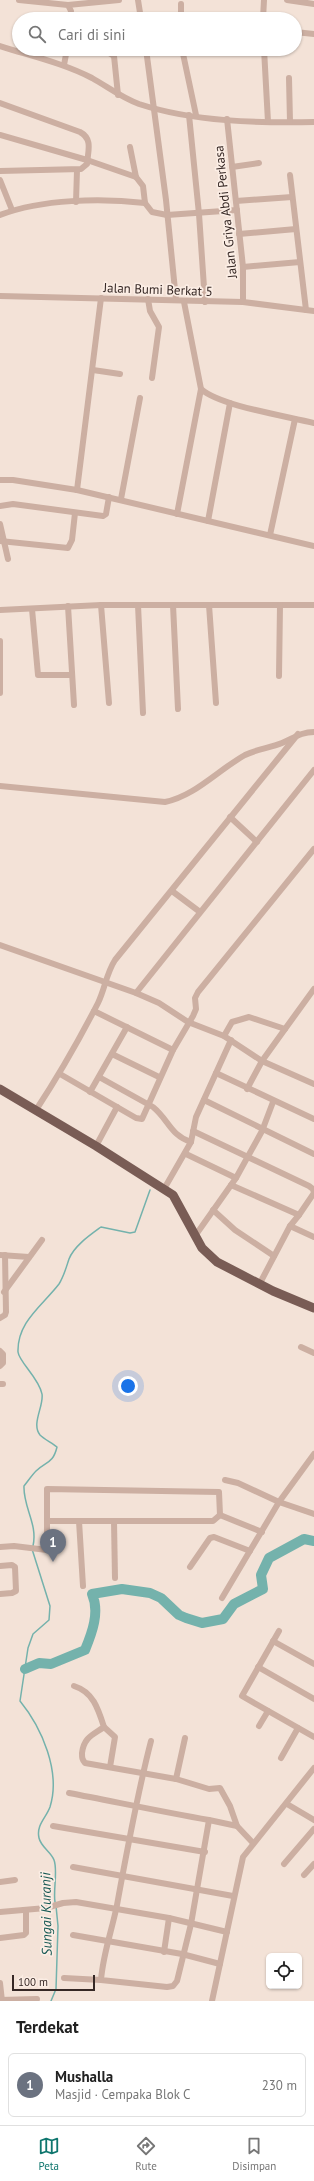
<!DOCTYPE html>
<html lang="id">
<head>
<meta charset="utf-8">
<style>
  :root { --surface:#fff; --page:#f6f6f6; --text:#222; --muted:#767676; --line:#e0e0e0; --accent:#0f766e }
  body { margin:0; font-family:"PT Sans",sans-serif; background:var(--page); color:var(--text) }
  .controls { position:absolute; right:12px; bottom:12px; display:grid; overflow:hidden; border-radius:6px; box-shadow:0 1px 3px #0004 }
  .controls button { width:36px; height:36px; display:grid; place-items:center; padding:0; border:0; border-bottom:1px solid var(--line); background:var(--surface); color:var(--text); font:20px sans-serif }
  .scale { position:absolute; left:12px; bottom:10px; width:83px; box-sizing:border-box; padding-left:4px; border:2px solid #362825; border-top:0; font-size:11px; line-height:14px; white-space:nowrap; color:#362825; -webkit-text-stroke:3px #fbede4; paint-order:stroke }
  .you { position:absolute; left:128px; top:1386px; width:14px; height:14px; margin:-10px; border:3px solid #fff; border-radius:50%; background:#1a73e8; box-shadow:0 0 0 6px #1a73e833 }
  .badge { display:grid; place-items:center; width:26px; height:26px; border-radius:50%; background:var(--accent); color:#fff; font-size:13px; font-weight:700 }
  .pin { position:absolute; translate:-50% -33px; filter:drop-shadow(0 1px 2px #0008) }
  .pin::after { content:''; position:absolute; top:21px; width:14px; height:12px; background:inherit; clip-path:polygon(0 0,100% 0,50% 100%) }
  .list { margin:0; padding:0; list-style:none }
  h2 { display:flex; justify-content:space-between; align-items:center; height:52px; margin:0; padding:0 16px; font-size:17px }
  h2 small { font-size:13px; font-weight:400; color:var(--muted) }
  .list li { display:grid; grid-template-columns:26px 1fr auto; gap:12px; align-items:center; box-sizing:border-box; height:64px; margin:0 8px 8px; padding:0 8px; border:1px solid var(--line); border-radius:6px }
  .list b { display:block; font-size:15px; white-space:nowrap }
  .list p { margin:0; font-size:13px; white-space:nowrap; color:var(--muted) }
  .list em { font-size:13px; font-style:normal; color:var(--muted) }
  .icon { flex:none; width:22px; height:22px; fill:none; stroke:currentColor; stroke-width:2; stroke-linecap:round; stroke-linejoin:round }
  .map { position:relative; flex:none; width:314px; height:2001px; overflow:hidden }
  .search { position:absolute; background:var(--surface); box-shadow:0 1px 3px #0004; left:12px; right:12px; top:12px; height:44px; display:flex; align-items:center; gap:10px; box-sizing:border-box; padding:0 14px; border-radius:22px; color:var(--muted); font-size:15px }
  .sheet { height:124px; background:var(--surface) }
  nav { display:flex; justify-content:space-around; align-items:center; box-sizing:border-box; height:56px; border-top:1px solid var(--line); background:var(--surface); font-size:11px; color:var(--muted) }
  nav a { display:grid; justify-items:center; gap:2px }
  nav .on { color:var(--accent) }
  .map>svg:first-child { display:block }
</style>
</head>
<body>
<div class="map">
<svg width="314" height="2001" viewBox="0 0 314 2001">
  <rect width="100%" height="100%" fill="#f3e2d7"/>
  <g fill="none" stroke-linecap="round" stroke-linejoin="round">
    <g stroke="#74b2ac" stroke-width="1.5">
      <path d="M33,1546C38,1524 23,1507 24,1486C28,1481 32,1475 36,1471C46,1461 53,1464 57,1447C52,1443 44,1439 40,1435C31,1424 44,1406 42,1394C39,1378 19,1362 18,1352C17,1322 42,1306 59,1284C64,1276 66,1268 69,1259C74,1246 90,1235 101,1227L130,1233L135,1232L150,1190"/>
      <path d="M32,1549L50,1606L49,1620L33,1634L28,1648L20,1701C42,1728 61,1772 50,1807C46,1818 36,1825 39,1838C41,1847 51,1852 54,1860C58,1870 53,1891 55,1902"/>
      <polyline points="51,2001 56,1989 58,1926 56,1906"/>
    </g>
    <path stroke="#74b2ac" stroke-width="10" d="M25,1669L39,1663L51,1664L85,1650C92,1633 100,1612 92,1594L122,1589L150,1593L161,1598L179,1615L186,1618L202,1623L223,1619L234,1604L263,1589L261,1575L269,1558L304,1539L314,1541"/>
    <g stroke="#ccafa2" stroke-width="6">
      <polyline points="19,0 68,5 71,11 70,19"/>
      <polyline points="138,0 141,19"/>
      <polyline points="287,0 314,4"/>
      <polyline points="181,4 181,19"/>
      <polyline points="68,5 119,0"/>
      <polyline points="263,19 264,0"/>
      <polyline points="295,32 314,34"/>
      <path d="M0,46C31,56 63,63 92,78C108,87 122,98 139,104C194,122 258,123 314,122"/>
      <polyline points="102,49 114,56 118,95"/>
      <polyline points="146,49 166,200 176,300"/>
      <polyline points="182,49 196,115"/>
      <polyline points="264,49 268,122"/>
      <polyline points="64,65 67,49"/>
      <polyline points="289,78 290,122"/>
      <path d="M0,103L80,132C93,139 88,151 87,164L81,169L0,171"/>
      <polyline points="189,115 199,214 205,302"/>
      <polyline points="227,119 243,267 243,302"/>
      <polyline points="0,135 87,160 136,177"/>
      <polyline points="130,147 136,177 143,186 145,203 152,212 167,215 237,210"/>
      <polyline points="232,167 259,163"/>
      <polyline points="290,175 306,310"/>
      <polyline points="0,180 12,210"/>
      <polyline points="236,201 292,197"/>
      <polyline points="76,202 77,170"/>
      <path d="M0,215C42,199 101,198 145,203"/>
      <polyline points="239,234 296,229"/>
      <polyline points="243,267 300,262"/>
      <polyline points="0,296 243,302 314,311"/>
      <polyline points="148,299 150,311 159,327 152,378"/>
      <path d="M184,302L201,389C220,406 286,416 314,423"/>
      <polyline points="93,370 120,374"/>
      <polyline points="0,480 13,480 77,490 314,546"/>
      <polyline points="77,490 101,298"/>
      <polyline points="121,499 140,398"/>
      <polyline points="0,506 13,504 103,516 106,514 109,497"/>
      <polyline points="177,514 201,389"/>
      <polyline points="208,521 230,403"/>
      <polyline points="0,524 8,559"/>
      <polyline points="270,535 295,419"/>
      <polyline points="0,541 68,548 72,540 75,513"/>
      <polyline points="101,605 109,703"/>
      <polyline points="138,605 143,713"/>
      <polyline points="173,605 178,709"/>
      <polyline points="209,605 216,703"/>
      <polyline points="68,606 74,705"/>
      <polyline points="32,609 38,675 72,675"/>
      <polyline points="0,610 101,605 314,605"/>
      <polyline points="0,641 0,693"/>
      <polyline points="279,676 280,605"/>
      <path d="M0,786L165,802C195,796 218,770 245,755C257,749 270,748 282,743C294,738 301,732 314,732"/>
      <polyline points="230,817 257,842"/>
      <polyline points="172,891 200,912"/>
      <polyline points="0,945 136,993 159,1003 188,1022 224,1036 262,1061 314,1084"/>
      <polyline points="136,993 314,770"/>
      <polyline points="94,1011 173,1050"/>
      <polyline points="224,1036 232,1022 249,1017 285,1029 314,989"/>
      <polyline points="112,1054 159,1077"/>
      <polyline points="216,1073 314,1119"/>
      <polyline points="60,1074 136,1118 142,1119 173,1050 193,1016 196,1009 195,998 198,992 314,849"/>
      <path d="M99,1077L153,1107C169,1120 170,1135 191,1142"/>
      <polyline points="247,1089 262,1061 285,1029"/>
      <polyline points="90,1092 127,1027"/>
      <polyline points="204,1100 314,1154"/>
      <path d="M36,1110C59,1075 79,1040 98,1003C105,989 106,974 115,960L298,734"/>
      <polyline points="193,1131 309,1186 313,1189 314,1193 299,1215"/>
      <polyline points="96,1146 117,1107"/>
      <polyline points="186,1154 236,1178"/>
      <polyline points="231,1185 299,1215 290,1226 259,1285"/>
      <polyline points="164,1189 191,1142 196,1117 231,1040"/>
      <polyline points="213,1210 235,1230 274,1256"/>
      <polyline points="290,1226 314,1237"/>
      <polyline points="195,1236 236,1178 262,1131 273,1102"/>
      <polyline points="0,1255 29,1257"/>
      <polyline points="4,1292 42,1240"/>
      <polyline points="0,1318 5,1315 6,1312 5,1255"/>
      <polyline points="301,1347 314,1353"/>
      <polyline points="0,1351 3,1354 3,1363 0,1366"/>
      <polyline points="0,1384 3,1384"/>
      <polyline points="225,1480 238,1483 279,1502 314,1514"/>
      <polyline points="47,1521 47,1489 219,1492 220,1515"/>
      <polyline points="79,1521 83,1586"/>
      <polyline points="114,1521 115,1578"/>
      <polyline points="0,1547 14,1546 47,1550 47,1521 213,1521 220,1515 262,1532"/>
      <polyline points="0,1566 12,1565 15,1567 16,1591 12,1593 0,1594"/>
      <polyline points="190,1567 210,1538 214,1537 250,1551"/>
      <polyline points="222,1598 279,1502 314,1454"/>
      <polyline points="279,1631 242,1696 314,1737"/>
      <polyline points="273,1641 314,1664"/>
      <polyline points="258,1667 314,1699"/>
      <path d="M74,1686C93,1692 98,1708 104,1727C93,1735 84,1737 82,1753C82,1758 82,1759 85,1763L176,1779L209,1789L220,1788L230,1806L237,1826"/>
      <polyline points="259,1726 268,1711"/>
      <polyline points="104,1727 115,1737 110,1767"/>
      <polyline points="281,1758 298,1728"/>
      <polyline points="176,1779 185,1738"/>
      <path d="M69,1793C116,1802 163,1812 209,1820L191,1924L177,1981L173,1986L167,1987L101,1980C103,1954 112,1930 117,1905C127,1850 137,1795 151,1741"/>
      <polyline points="287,1804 314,1820"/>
      <polyline points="209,1820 237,1826 253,1843"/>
      <polyline points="53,1826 205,1852"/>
      <polyline points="284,1864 314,1829"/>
      <polyline points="73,1867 233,1896"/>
      <polyline points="304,1875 314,1864"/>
      <polyline points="0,1882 15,1880"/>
      <polyline points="0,1912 46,1908 63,1903 76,1902 169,1918 227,1932"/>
      <polyline points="73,1935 182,1954 220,1964"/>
      <polyline points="0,1938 24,1935 26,1933 26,1910"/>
      <polyline points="164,1952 169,1918"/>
      <polyline points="64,1978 101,1980"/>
      <polyline points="0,1983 2,2001"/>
      <polyline points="0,2000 37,1999"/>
      <polyline points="212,2001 243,1857 314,1768"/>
    </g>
    <polyline stroke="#795c55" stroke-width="9" points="0,1089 96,1146 173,1195 202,1248 217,1262 273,1291 314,1308"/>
  </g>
  <g text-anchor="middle" stroke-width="3.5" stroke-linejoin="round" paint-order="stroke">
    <g font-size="13" fill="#362825" stroke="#fbede4">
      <text transform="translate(225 212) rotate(-96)" y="5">Jalan Griya Abdi Perkasa</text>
      <text transform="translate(158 289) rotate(2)" y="5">Jalan Bumi Berkat 5</text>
    </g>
    <g font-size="14" font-style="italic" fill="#185a55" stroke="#fbede4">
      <text transform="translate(46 1914) rotate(-91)" y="5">Sungai Kuranji</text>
    </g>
  </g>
</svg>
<div class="controls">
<button><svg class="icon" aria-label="locate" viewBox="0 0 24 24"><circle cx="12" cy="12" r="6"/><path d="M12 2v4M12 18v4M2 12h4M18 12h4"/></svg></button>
</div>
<div class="scale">100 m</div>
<div class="you"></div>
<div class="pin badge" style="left:53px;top:1562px;background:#6b7280">1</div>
<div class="search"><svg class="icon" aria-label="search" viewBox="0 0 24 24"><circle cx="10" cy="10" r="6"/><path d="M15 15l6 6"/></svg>Cari di sini</div>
</div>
<section class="sheet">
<h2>Terdekat<small></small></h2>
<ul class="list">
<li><span class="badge" style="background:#6b7280">1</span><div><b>Mushalla</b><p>Masjid · Cempaka Blok C</p></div><em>230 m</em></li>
</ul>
</section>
<nav>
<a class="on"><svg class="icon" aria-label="map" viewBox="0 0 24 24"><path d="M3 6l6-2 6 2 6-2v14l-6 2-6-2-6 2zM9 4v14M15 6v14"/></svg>Peta</a>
<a><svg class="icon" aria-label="directions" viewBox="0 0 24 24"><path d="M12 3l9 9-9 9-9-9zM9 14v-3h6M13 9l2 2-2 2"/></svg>Rute</a>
<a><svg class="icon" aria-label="saved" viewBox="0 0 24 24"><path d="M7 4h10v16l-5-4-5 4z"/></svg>Disimpan</a>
</nav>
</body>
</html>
